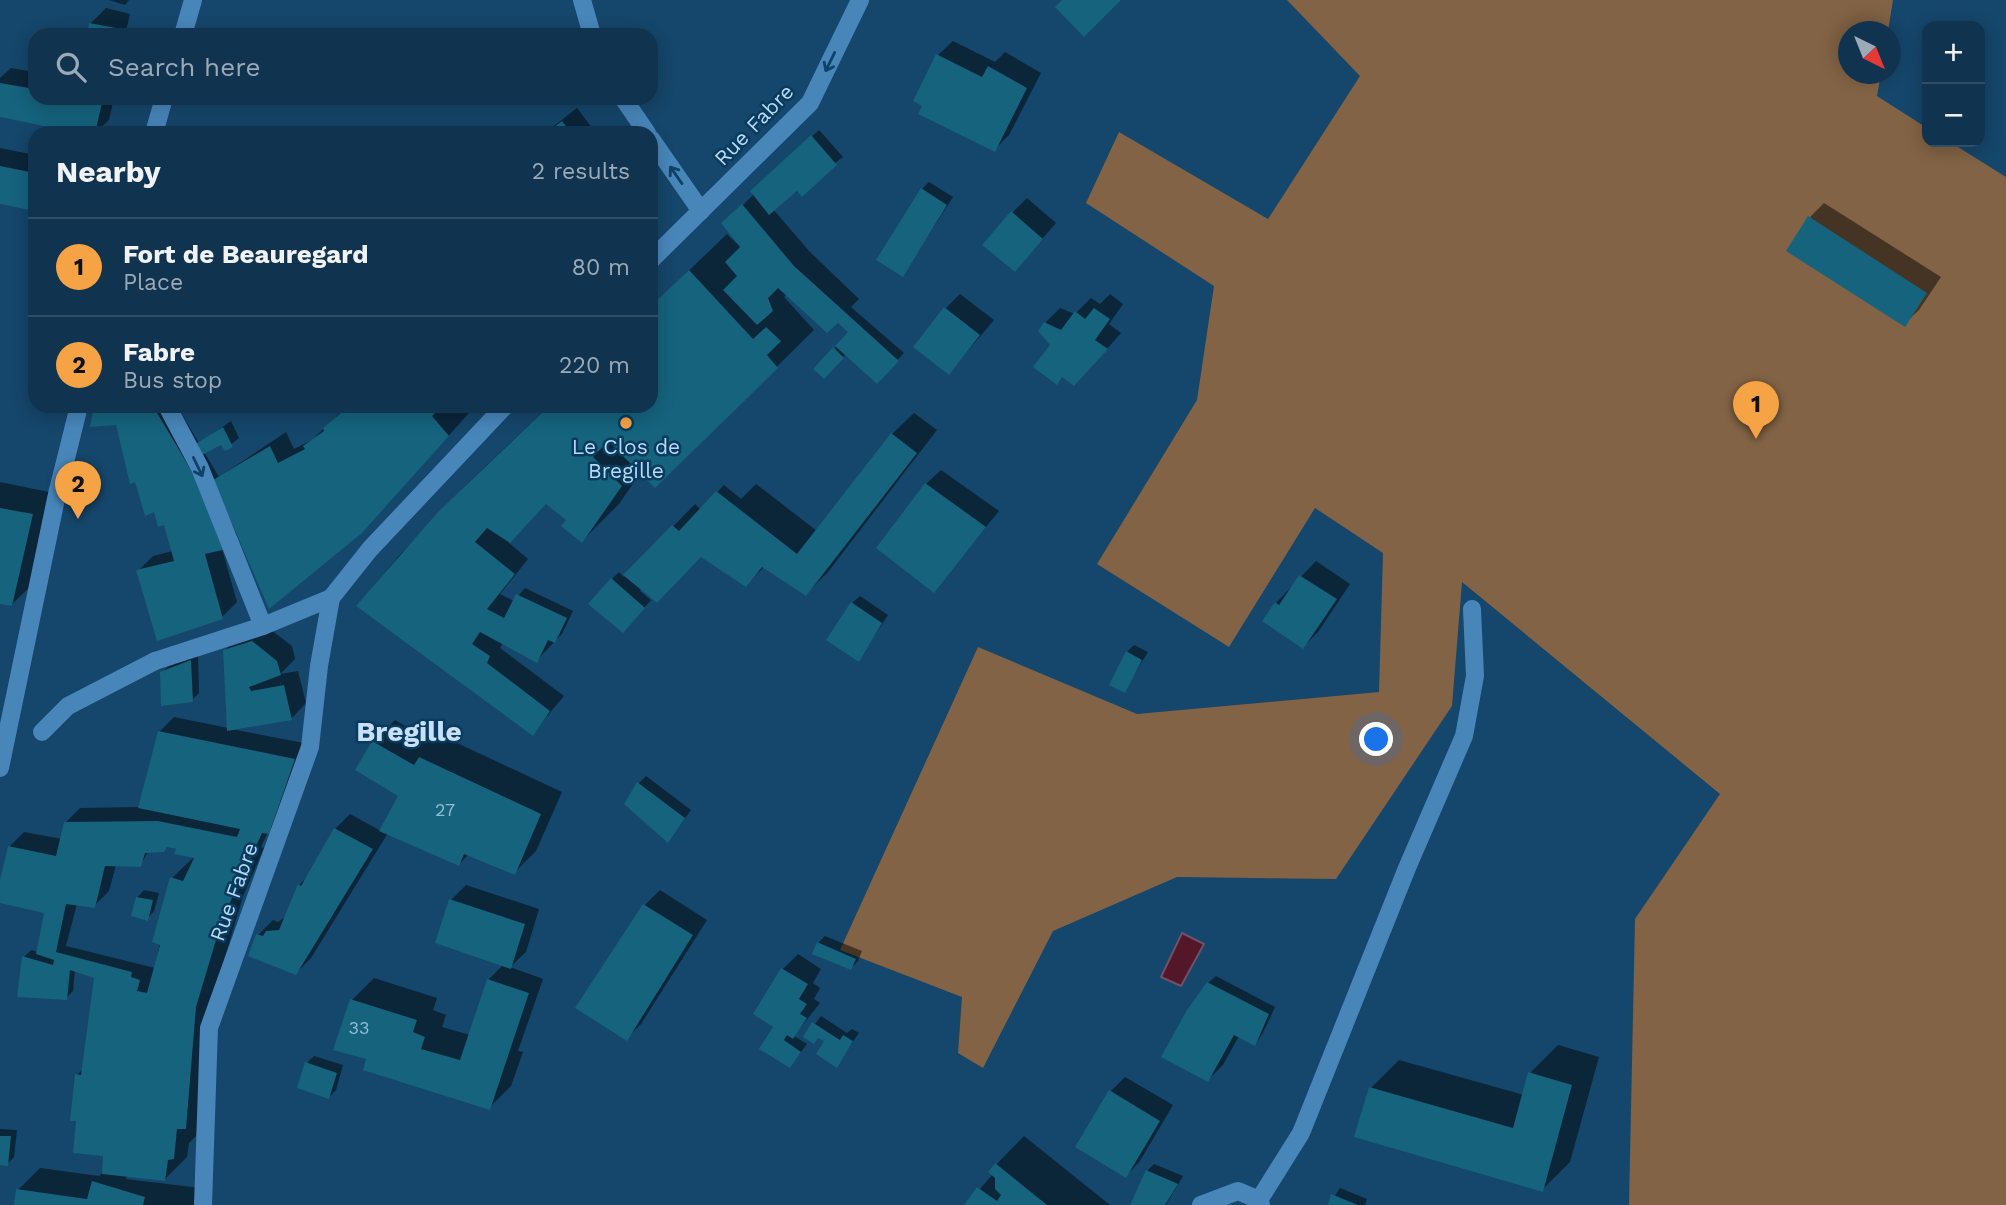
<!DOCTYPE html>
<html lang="en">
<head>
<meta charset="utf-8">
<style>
  :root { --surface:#103450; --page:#1e3f5a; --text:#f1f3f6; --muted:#9caab7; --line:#304f67; --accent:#f5a345 }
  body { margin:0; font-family:"Work Sans",sans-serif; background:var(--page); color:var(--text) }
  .controls { position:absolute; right:21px; top:21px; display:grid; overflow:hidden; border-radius:14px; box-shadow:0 4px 18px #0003 }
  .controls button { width:63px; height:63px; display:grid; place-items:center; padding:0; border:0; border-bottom:2px solid var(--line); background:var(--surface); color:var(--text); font:35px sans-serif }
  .compass { position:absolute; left:1838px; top:21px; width:63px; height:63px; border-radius:50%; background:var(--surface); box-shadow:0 4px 18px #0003; rotate:137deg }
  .you { position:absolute; left:1377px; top:740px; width:24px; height:24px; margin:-18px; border:5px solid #fff; border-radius:50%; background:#1a73e8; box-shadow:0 0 0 10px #1a73e833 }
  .badge { display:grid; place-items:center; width:46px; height:46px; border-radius:50%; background:var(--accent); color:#111; font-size:23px; font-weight:700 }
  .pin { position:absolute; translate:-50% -58px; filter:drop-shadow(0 2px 4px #0008) }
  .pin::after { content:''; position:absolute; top:37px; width:24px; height:21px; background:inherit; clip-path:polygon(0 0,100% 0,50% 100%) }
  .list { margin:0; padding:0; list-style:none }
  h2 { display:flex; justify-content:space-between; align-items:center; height:91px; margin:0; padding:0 28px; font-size:30px }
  h2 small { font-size:23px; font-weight:400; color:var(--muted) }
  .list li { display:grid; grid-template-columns:46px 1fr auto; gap:21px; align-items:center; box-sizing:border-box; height:98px; padding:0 28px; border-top:2px solid var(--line) }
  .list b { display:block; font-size:26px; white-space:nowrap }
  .list p { margin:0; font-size:23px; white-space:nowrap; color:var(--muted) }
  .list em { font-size:23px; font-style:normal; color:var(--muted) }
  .icon { flex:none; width:38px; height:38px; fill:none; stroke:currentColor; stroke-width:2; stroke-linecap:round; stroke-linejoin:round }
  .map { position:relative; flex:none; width:2006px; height:1205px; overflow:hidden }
  .search { position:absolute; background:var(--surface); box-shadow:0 4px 18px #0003; left:28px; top:28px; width:630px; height:77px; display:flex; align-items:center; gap:18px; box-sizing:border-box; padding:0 24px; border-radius:21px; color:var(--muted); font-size:26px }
  .panel { position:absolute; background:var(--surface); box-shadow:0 4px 18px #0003; left:28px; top:126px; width:630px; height:287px; border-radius:21px }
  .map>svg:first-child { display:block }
</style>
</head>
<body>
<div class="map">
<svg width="2006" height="1205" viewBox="0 0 2006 1205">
  <rect width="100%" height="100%" fill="#15466b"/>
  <polygon fill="#826345" points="1287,0 1893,0 1888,31 1848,32 1848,74 1881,74 1877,96 1927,128 1927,142 1950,142 2006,177 2006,1205 1629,1205 1635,919 1720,794 1462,582 1452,706 1336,879 1177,877 1053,931 983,1068 958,1053 962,997 840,950 978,647 1137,714 1379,692 1383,553 1315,508 1229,647 1097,564 1197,400 1214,286 1086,203 1119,132 1268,219 1360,76"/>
  <polygon fill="#531729" stroke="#725166" stroke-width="2" points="1182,933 1204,944 1181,986 1161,977"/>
  <g fill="#0007" fill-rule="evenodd">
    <polygon points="109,0 129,0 125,5"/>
    <polygon points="106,8 130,14 125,35 89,35 91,23"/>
    <polygon points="953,41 995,62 1005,52 1041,73 1009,135 994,150 938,55"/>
    <polygon points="11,68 35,72 35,98 114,98 109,120 95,133 86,133 0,115 0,78"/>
    <polygon points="577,108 596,133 545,133"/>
    <polygon points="819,130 843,157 773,209 809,251 859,299 851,307 904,353 877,382 846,354 824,376 815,369 850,332 838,321 787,294 784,297 814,330 655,486 641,472 619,504 582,541 569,520 546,502 508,542 528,559 500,594 514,601 525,588 573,611 562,634 536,661 503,643 500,648 564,696 532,734 359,605 398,557 467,484 549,406 651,406 651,307 727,234 736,243 738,242 739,209 754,194 759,185"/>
    <polygon points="0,148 35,155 35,209 0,202"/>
    <polygon points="929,182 953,197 903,275 922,189"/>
    <polygon points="1027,198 1056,223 1015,270 1012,213"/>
    <polygon points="1824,203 1941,277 1919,310 1904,324 1810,217"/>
    <polygon points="960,294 994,320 949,373 945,309"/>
    <polygon points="1110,294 1123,304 1109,324 1121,333 1089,369 1052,345 1045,323 1060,308 1075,314 1091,298 1100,304"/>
    <polygon points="96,406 177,406 199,443 231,421 239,438 225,449 222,443 204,452 219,477 286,432 294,449 312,440 347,406 463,406 469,413 377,516 239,534 222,549 237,602 222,617 138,571 153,556 173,551 165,523 118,423"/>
    <polygon points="914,413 937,430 828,572 806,594 764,567 746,585 701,555 642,588 640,591 651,600 630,624 612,579 619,572 624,577 695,504 701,510 724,485 741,499 756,484 817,531 892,434"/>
    <polygon points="941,470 999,511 934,591 926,484"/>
    <polygon points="0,482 54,493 34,583 12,604 0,602"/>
    <polygon points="1316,561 1350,584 1318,632 1303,647 1276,603"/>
    <polygon points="860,596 888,615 859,659 852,603"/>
    <path d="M267,627L292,646L295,659L280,674L298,671L306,703L292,718L231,729L309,744L283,817L268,832L261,847L264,848L243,896L217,984L196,1136L189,1143L187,1157L165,1179L127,1175L126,1179L200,1188L199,1205H16L18,1190L40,1168L99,1176L104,1171L105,1154L78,1120L77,1075L83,1069L98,977L75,970L73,991L66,998L24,957L31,950L38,952L46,912L0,901L9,847L24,832L62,839L65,823L80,808L140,807L159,732L174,717L228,728L224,651L240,636ZM168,846L194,857L172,878L155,968L66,946L77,904L94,906L109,891L116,865H140L149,851L164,850Z"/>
    <polygon points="1134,645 1148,652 1124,691 1127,652"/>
    <polygon points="198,655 199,693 192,700 161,673 169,666"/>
    <polygon points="395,720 435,743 442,736 562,792 536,851 514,873 469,854 459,864 388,833 311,958 296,973 258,935 273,920 278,922 287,916 299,885 310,874 335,829 350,814 381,831 400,795 373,742"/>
    <polygon points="646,776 691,810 668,841 639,783"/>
    <polygon points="466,885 539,909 526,952 510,967 543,979 518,1051 523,1052 511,1086 489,1108 368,1058 352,1000 374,978 437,998 433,1010 446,1015 442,1027 470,1035 488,980 504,964 451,900"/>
    <polygon points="144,890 159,893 154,911 147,919 137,898"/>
    <polygon points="660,890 707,920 641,1024 626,1039 578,1008 645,905"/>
    <polygon points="825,936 862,951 858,961 851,968 818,943"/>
    <polygon points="798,954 821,969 813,983 820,988 814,999 820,1003 794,1036 807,1044 790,1066 775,1026 755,1013 783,969"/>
    <polygon points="1216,976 1275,1007 1261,1037 1254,1044 1239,1036 1223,1065 1208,1080 1208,983"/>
    <polygon points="821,1016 847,1033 852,1029 859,1033 836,1065 826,1041 819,1036 806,1036"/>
    <polygon points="1558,1045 1599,1057 1570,1162 1542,1190 1371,1088 1399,1060 1524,1095 1530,1073"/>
    <polygon points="314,1056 343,1065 336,1090 329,1097 307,1063"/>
    <polygon points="1125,1077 1173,1105 1140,1161 1126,1176 1110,1092"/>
    <polygon points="0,1129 17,1130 14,1157 7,1164 0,1163"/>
    <polygon points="1024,1136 1110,1205 966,1205 993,1174 990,1171"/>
    <polygon points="1154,1164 1183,1176 1166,1205 1133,1205 1147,1171"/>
    <polygon points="1340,1188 1367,1199 1365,1205 1329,1205"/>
  </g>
  <g fill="#15637d" fill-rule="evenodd">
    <polygon points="1062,0 1121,0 1084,37 1055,7"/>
    <polygon points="89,23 116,28 115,35 87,35"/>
    <polygon points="936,54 982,77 988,66 1027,88 995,152 918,114 922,106 913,101"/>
    <polygon points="0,83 35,89 35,98 79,98 102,103 95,133 78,133 0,117"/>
    <polygon points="562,121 571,133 546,133"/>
    <polygon points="811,135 837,165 802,197 797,191 769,215 750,191"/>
    <polygon points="0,166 35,173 35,211 0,204"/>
    <polygon points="921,188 947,205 903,277 876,260"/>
    <polygon points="742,204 794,266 899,361 877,384 835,346 848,332 838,323 827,333 778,288 768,298 773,311 757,325 723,290 737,276 725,262 740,247 721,223"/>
    <polygon points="1011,211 1043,239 1015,272 982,245"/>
    <polygon points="1808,216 1927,293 1905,327 1786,251"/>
    <polygon points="689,270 753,339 766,327 781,341 767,355 778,368 655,488 608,441 593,457 622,486 582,543 561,526 566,520 546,504 510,543 487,528 475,542 515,574 487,609 504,618 516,594 567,618 555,643 548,640 537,663 480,632 472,644 490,656 487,663 550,711 533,736 356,606 438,512 549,406 651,406 651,306"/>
    <polygon points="944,307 980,335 949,375 913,347"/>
    <polygon points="1094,308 1110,319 1095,340 1108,349 1074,386 1062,377 1057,385 1033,367 1050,345 1038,331 1044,322 1061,330 1075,311 1085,319"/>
    <polygon points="833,347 844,358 824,379 813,369"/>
    <polygon points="94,406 153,406 204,492 227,549 205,554 223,619 157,641 136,570 174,561 164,525 158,527 154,512 145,516 135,482 130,484 116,425 90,427"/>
    <polygon points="349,406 442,406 432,416 449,436 362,533 269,609 213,480 270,446 278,463 305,449 303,446 324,431 323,428"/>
    <polygon points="223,427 233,447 225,451 221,445 202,455 197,443"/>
    <polygon points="891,433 917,453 806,596 762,567 746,587 701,557 657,603 623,575 672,525 679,531 716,491 797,554"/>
    <polygon points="925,483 986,527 934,593 876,548"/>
    <polygon points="0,508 33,514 12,606 0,604"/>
    <polygon points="1299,575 1337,599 1303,649 1262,621 1275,602 1279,605"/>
    <polygon points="611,578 645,608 623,633 588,604"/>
    <polygon points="851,602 882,623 859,662 826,640"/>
    <polygon points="252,641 277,661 281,675 249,687 251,691 284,685 292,720 227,731 223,650"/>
    <polygon points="1126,651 1142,660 1125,693 1109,685"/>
    <polygon points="191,660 193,702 161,706 160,672"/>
    <path d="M158,731L295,759L269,834L262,833L222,920L196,1007L186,1129H177L174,1159L168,1160L165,1181L102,1174L103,1156L73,1153L76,1121H70L75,1074L81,1075L94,978L70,970L67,1000L17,997L22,956L53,965L54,960L36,954L44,913L0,903V880L8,846L56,856L64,822L158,821L237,837L240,829L138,808ZM167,847L176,849L174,854L194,858L183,881L170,877L152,942L160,945L147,993L137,991L140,980L131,977L132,972L56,952L66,904L95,908L105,866L141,867L145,853L164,852Z"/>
    <polygon points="372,741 414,765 419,757 541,814 515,875 464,854 459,866 379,831 398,796 355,770"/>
    <polygon points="637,782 685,818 668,843 624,804"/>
    <polygon points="334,828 373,849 296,975 248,956 256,934 263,936 266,931 279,930 298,884 301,886"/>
    <polygon points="136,897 153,900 148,921 131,916"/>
    <polygon points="449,899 525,924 511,969 435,943"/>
    <polygon points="643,904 693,935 627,1041 575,1008"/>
    <polygon points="817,942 856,959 851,970 812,954"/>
    <polygon points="781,968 808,984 799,999 807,1004 800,1014 807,1018 793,1039 787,1035 784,1040 801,1052 790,1068 759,1049 773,1027 753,1014"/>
    <polygon points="487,979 529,993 490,1110 363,1070 366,1059 333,1050 350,999 417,1020 413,1032 425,1037 421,1049 460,1060"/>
    <polygon points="1207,982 1269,1014 1255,1046 1234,1035 1208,1082 1161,1057 1187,1010"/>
    <polygon points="812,1022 840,1040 843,1035 853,1041 837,1068 816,1054 824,1041 818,1038 814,1044 803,1037"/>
    <polygon points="305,1062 337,1073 329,1099 297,1088"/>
    <polygon points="1528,1072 1572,1085 1543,1192 1354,1137 1369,1087 1513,1128"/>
    <polygon points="1109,1090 1160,1121 1126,1178 1075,1147"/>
    <polygon points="0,1136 11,1136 8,1166 0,1165"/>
    <polygon points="995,1163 1047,1205 964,1205 977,1187 997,1201 1001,1195 995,1189 995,1178 988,1172"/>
    <polygon points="1146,1170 1178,1184 1165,1205 1130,1205"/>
    <polygon points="92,1181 145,1197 143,1205 14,1205 16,1189 87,1199"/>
    <polygon points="1331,1194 1358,1205 1328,1205"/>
  </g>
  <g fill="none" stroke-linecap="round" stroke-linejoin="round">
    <polyline stroke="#4886ba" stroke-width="18" points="1259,1200 1301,1133 1407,868 1464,736 1475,676 1472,609"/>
    <polyline stroke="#4886ba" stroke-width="18" points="42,732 68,706 155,661"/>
    <g stroke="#4886ba" stroke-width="18">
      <polyline points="582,0 592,35"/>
      <polyline points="183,35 193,0"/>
      <polyline points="623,98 647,133"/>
      <polyline points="154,133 164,98"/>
      <polyline points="651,139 701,211"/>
      <polyline points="651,260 810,103 860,0"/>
      <polyline points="167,406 200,468 263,626"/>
      <polyline points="155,661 263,626 331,598 370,549 505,406"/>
      <polyline points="0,768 57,494 79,406"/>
      <polyline points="203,1205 209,1028 310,747 319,666 331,598"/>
      <polyline points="1201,1205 1238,1191 1259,1200 1261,1205"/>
    </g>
  </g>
  <defs><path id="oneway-shaft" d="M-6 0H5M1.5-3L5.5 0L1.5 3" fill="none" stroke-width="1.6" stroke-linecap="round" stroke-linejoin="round" transform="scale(1.75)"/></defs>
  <g stroke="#0e4268">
    <use href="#oneway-shaft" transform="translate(830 62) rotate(116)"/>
    <use href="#oneway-shaft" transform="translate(676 175) rotate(-125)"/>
    <use href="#oneway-shaft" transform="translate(198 467) rotate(64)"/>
  </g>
  <circle fill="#f5a345" stroke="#073b5f" stroke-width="2.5" cx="626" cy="423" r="7"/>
  <g text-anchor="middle" stroke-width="5" stroke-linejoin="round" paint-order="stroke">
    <g font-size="18" fill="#91bcd7">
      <text x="445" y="816">27</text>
      <text x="359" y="1034">33</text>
    </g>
    <g font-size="21" fill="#bad9f5" stroke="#073b5f">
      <text transform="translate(754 125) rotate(-46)" y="7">Rue Fabre</text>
      <text transform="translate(234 892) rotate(-70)" y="7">Rue Fabre</text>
    </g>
    <g font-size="21" fill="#bad9f5" stroke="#073b5f">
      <text x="626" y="454">Le Clos de<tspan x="626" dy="24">Bregille</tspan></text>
    </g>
    <g font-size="28" font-weight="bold" fill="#c9e1f8" stroke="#073b5f">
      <text x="409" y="741">Bregille</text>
    </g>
  </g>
</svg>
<div class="controls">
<button>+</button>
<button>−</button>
</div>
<svg class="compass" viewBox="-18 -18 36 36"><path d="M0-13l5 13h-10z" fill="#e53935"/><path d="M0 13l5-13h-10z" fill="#9caab7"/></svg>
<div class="you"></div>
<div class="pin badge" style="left:1756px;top:439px">1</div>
<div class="pin badge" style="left:78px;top:519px">2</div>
<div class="search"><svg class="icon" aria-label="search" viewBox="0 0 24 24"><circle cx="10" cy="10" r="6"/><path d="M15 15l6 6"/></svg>Search here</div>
<section class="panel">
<h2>Nearby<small>2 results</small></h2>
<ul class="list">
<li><span class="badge">1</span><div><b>Fort de Beauregard</b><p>Place</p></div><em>80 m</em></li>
<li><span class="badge">2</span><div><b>Fabre</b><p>Bus stop</p></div><em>220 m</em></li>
</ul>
</section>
</div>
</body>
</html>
